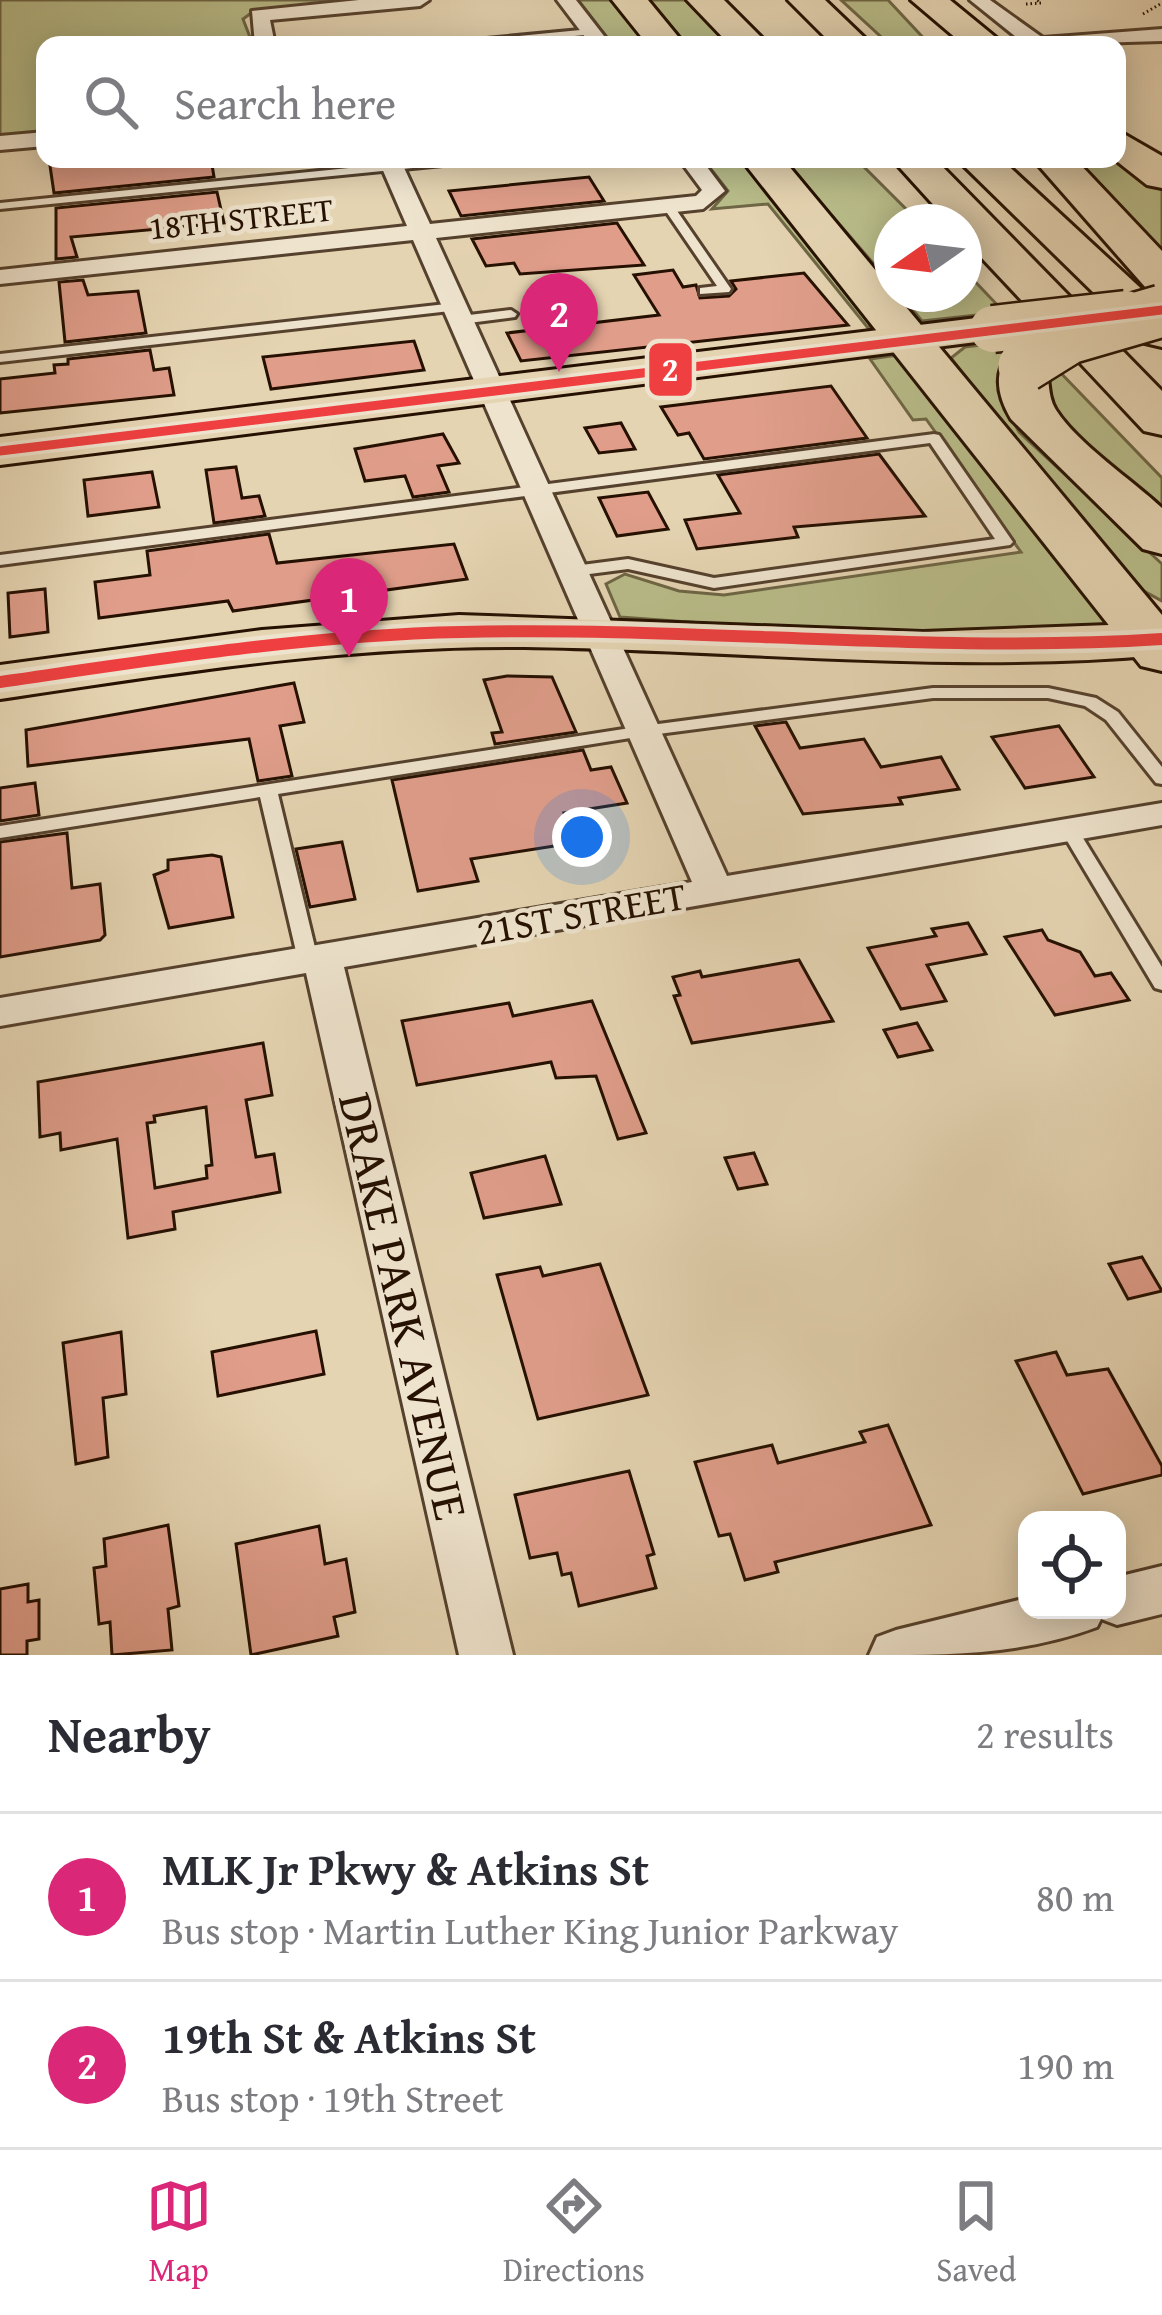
<!DOCTYPE html>
<html lang="en">
<head>
<meta charset="utf-8">
<style>
  :root { --surface:#fff; --page:#f7f7f7; --text:#2b2b33; --muted:#7c7c81; --line:#e1e1e2; --accent:#db2777 }
  body { margin:0; font-family:"Gentium Book Plus",serif; background:var(--page); color:var(--text) }
  .controls { position:absolute; right:36px; bottom:36px; display:grid; overflow:hidden; border-radius:24px; box-shadow:0 6px 30px #0003 }
  .controls button { width:108px; height:108px; display:grid; place-items:center; padding:0; border:0; border-bottom:3px solid var(--line); background:var(--surface); color:var(--text); font:60px sans-serif }
  .compass { position:absolute; left:874px; top:204px; width:108px; height:108px; border-radius:50%; background:var(--surface); box-shadow:0 6px 30px #0003; rotate:256deg }
  .you { position:absolute; left:582px; top:837px; width:42px; height:42px; margin:-30px; border:9px solid #fff; border-radius:50%; background:#1a73e8; box-shadow:0 0 0 18px #1a73e833 }
  .badge { display:grid; place-items:center; width:78px; height:78px; border-radius:50%; background:var(--accent); color:#fff; font-size:39px; font-weight:700 }
  .pin { position:absolute; translate:-50% -99px; filter:drop-shadow(0 3px 6px #0008) }
  .pin::after { content:''; position:absolute; top:63px; width:42px; height:36px; background:inherit; clip-path:polygon(0 0,100% 0,50% 100%) }
  .list { margin:0; padding:0; list-style:none }
  h2 { display:flex; justify-content:space-between; align-items:center; height:156px; margin:0; padding:0 48px; font-size:51px }
  h2 small { font-size:39px; font-weight:400; color:var(--muted) }
  .list li { display:grid; grid-template-columns:78px 1fr auto; gap:36px; align-items:center; box-sizing:border-box; height:168px; padding:0 48px; border-top:3px solid var(--line) }
  .list b { display:block; font-size:45px; white-space:nowrap }
  .list p { margin:0; font-size:39px; white-space:nowrap; color:var(--muted) }
  .list em { font-size:39px; font-style:normal; color:var(--muted) }
  .icon { flex:none; width:66px; height:66px; fill:none; stroke:currentColor; stroke-width:2; stroke-linecap:round; stroke-linejoin:round }
  .map { position:relative; flex:none; width:1162px; height:1655px; overflow:hidden }
  .search { position:absolute; background:var(--surface); box-shadow:0 6px 30px #0003; left:36px; right:36px; top:36px; height:132px; display:flex; align-items:center; gap:30px; box-sizing:border-box; padding:0 42px; border-radius:24px; color:var(--muted); font-size:45px }
  .sheet { height:492px; background:var(--surface) }
  nav { display:flex; justify-content:space-around; align-items:center; box-sizing:border-box; height:168px; border-top:3px solid var(--line); background:var(--surface); font-size:33px; color:var(--muted) }
  nav a { display:grid; justify-items:center; gap:6px }
  nav .on { color:var(--accent) }
  .map>svg:first-child { display:block }
</style>
</head>
<body>
<div class="map">
<svg width="1162" height="1655" viewBox="0 0 1162 1655">
  <rect width="100%" height="100%" fill="#e5d4b2"/>
  <filter id="stains"><feTurbulence type="fractalNoise" baseFrequency=".00167" numOctaves="4"/><feColorMatrix values="0 0 0 0 .2 0 0 0 0 .09 0 0 0 0 .02 0 0 0 .5 -.17"/></filter>
  <radialGradient id="worn" r=".72"><stop offset=".6" stop-color="#630" stop-opacity="0"/><stop offset="1" stop-color="#630" stop-opacity=".3"/></radialGradient>
  <g fill="#b8bc89" stroke="#6e6645" stroke-width="3">
    <polygon points="0,0 366,0 254,11 243,19 253,45 45,45 45,133 0,137"/>
    <polygon points="578,0 613,0 652,45 613,45"/>
    <polygon points="645,0 688,0 735,45 686,45"/>
    <polygon points="841,0 888,0 930,45 890,45"/>
    <polygon points="703,159 748,159 873,323 868,328 768,204 712,209 728,191"/>
    <polygon points="783,159 856,159 919,222 892,222 892,285"/>
    <polygon points="1064,159 1117,159 1162,187 1162,261"/>
    <polygon points="964,270 1004,312 922,321 900,294 964,294"/>
    <polygon points="1006,342 1005,406 1019,432 1162,564 1162,601 1122,579 951,358 965,347"/>
    <polygon points="898,355 1114,626 869,635 620,617 606,584 625,574 679,591 724,595 1021,552 926,419 913,420 870,359"/>
    <polygon points="1054,366 1162,478 1162,515 1046,408 1047,376"/>
  </g>
  <g fill="#df9d8a" stroke="#251001" stroke-width="3" fill-rule="evenodd">
    <polygon points="49,159 211,159 214,177 54,193"/>
    <polygon points="589,177 604,201 461,216 449,191"/>
    <polygon points="217,192 224,223 71,237 77,257 56,259 56,208"/>
    <polygon points="617,223 644,265 520,274 514,263 486,266 472,239"/>
    <polygon points="673,270 683,287 696,285 700,298 729,296 736,289 731,281 804,273 848,325 521,361 507,333 659,315 634,275"/>
    <polygon points="83,280 88,295 138,291 146,333 65,342 59,282"/>
    <polygon points="414,341 424,370 271,389 263,357"/>
    <polygon points="150,350 154,370 169,368 174,395 0,413 0,379 55,373 54,365 68,364 68,359"/>
    <polygon points="831,386 867,438 704,459 689,433 678,435 661,407"/>
    <polygon points="621,423 635,449 599,453 585,428"/>
    <polygon points="443,434 459,463 438,466 449,492 413,497 405,476 365,481 355,449"/>
    <polygon points="879,454 925,516 794,527 798,537 697,549 685,520 740,513 718,475"/>
    <polygon points="236,467 242,498 259,496 265,516 214,523 206,470"/>
    <polygon points="152,472 159,507 88,516 84,480"/>
    <polygon points="648,492 668,529 617,536 599,498"/>
    <polygon points="269,534 277,563 454,544 467,579 233,611 228,601 99,618 95,582 150,575 147,551"/>
    <polygon points="45,589 48,632 10,637 8,593"/>
    <polygon points="507,676 552,677 576,732 495,744 492,733 502,732 484,680"/>
    <polygon points="294,683 304,722 280,726 292,776 258,781 249,739 28,766 26,730"/>
    <polygon points="786,722 800,748 864,739 881,767 941,757 959,789 899,798 902,804 803,814 755,726"/>
    <polygon points="1059,726 1094,777 1025,788 992,737"/>
    <polygon points="583,750 591,770 611,767 627,803 564,813 572,835 564,836 567,844 471,859 478,881 418,891 392,780"/>
    <polygon points="35,783 39,815 0,821 0,788"/>
    <polygon points="67,833 72,888 100,884 105,935 100,940 0,957 0,842"/>
    <polygon points="342,842 355,899 310,907 296,849"/>
    <polygon points="212,855 221,857 233,917 169,928 154,875 168,870 168,860"/>
    <polygon points="968,923 986,954 927,965 946,1001 901,1009 868,948 936,936 932,929"/>
    <polygon points="1042,930 1048,940 1080,952 1095,976 1111,973 1129,1000 1055,1015 1005,937"/>
    <polygon points="799,960 833,1021 692,1043 674,996 680,995 673,977 700,971 702,977"/>
    <polygon points="592,1001 646,1133 618,1139 596,1076 556,1078 551,1062 417,1085 402,1021 509,1003 513,1016"/>
    <polygon points="917,1023 932,1050 898,1057 884,1030"/>
    <path d="M263,1043L272,1095L246,1100L256,1157L274,1154L280,1192L173,1212L175,1229L128,1238L117,1139L61,1150L60,1133L40,1137L38,1082ZM206,1107L212,1165L206,1166L207,1178L155,1188L147,1123L155,1122L154,1116Z"/>
    <polygon points="754,1153 767,1184 738,1189 725,1158"/>
    <polygon points="545,1156 561,1204 484,1218 471,1173"/>
    <polygon points="1142,1257 1162,1291 1128,1299 1109,1264"/>
    <polygon points="600,1264 648,1395 538,1419 497,1275 540,1267 543,1276"/>
    <polygon points="316,1331 324,1374 218,1396 212,1352"/>
    <polygon points="121,1332 126,1394 103,1398 108,1457 76,1464 63,1343"/>
    <polygon points="1056,1352 1067,1375 1108,1369 1162,1466 1162,1475 1083,1494 1016,1361"/>
    <polygon points="888,1425 931,1525 775,1562 778,1572 745,1580 730,1534 719,1536 695,1462 772,1445 778,1463 865,1442 860,1432"/>
    <polygon points="629,1471 654,1554 647,1556 656,1588 579,1606 571,1573 562,1575 557,1553 530,1558 515,1495"/>
    <polygon points="168,1525 179,1606 168,1609 172,1650 112,1655 110,1622 99,1624 94,1568 106,1566 104,1539"/>
    <polygon points="319,1526 325,1564 346,1559 355,1612 334,1617 338,1636 251,1655 236,1544"/>
    <polygon points="28,1584 28,1602 39,1600 39,1639 27,1641 27,1655 0,1655 0,1589"/>
  </g>
  <g fill="none" stroke-linecap="round" stroke-linejoin="round">
    <g stroke="#55412d" stroke-width="6">
      <g id="service">
        <polygon points="591,29 596,32 594,34 485,45 449,45 454,42"/>
        <polygon points="439,159 479,159 473,162 0,209 0,203"/>
        <polygon points="665,205 673,205 731,289 729,292 700,294 700,288 717,286 663,207"/>
        <polygon points="455,303 459,304 459,310 0,362 0,354"/>
        <polygon points="511,310 517,314 515,317 461,324 455,320 461,316"/>
        <polygon points="934,434 939,435 1013,542 1010,545 714,588 628,569 574,576 566,571 574,566 628,559 714,578 995,539 930,443 0,565 0,555"/>
        <polygon points="933,688 1048,688 1096,698 1118,712 1162,767 1162,784 1156,783 1106,720 1085,706 1048,698 933,698 643,736 278,794 318,960 315,965 301,965 298,960 260,797 0,838 0,826 643,726"/>
        <polygon points="1069,823 1075,825 1162,967 1162,990 1155,988 1060,829"/>
      </g>
    </g>
    <g stroke="#55412d" stroke-width="6">
      <g id="minor">
        <polygon points="359,0 429,0 420,6 270,20 275,45 255,45 252,11"/>
        <polygon points="557,0 576,0 611,45 591,45"/>
        <polygon points="970,0 990,0 1043,38 1162,29 1162,41 1026,45"/>
        <polygon points="45,132 45,146 0,150 0,136"/>
        <polygon points="378,159 400,159 430,224 696,196 702,190 679,159 701,159 725,191 703,209 436,238 727,876 1162,803 1162,825 344,967 513,1655 459,1655 306,973 0,1026 0,998 692,882 413,240 0,284 0,270 407,226"/>
        <path d="M1162,1566V1614L1117,1625L1101,1619L1097,1627C1022,1655 949,1655 869,1655L877,1637L896,1630L1027,1598V1610H1117V1577Z"/>
      </g>
    </g>
    <g stroke="#251001" stroke-width="6">
      <g id="primary">
        <polygon points="993,316 1008,320 1014,329 1008,338 0,465 0,437"/>
        <path d="M459,615L923,632L1162,623V655C949,674 738,650 525,647C349,645 174,673 0,699V665L262,630Z"/>
      </g>
    </g>
    <g stroke="#251001" stroke-width="6">
      <g id="motorway">
        <polygon points="612,0 648,0 685,45 648,45"/>
        <polygon points="687,0 724,0 769,45 730,45"/>
        <polygon points="788,0 825,0 872,45 833,45"/>
        <polygon points="911,0 950,0 1005,45 964,45"/>
        <polygon points="1117,130 1162,156 1162,188 1147,185 1114,159"/>
        <polygon points="741,159 783,159 1162,615 1162,671 1141,666"/>
        <polygon points="892,159 935,159 1162,391 1162,435 1144,431 964,239 964,222 949,222"/>
        <polygon points="957,159 1001,159 1162,308 1162,347 1145,343"/>
        <polygon points="1033,159 1075,159 1162,251 1162,292 1146,288"/>
        <path d="M1024,351L1041,356C1052,372 1045,392 1056,410C1077,443 1132,480 1162,508V554L1143,549L1011,419C999,399 993,376 1007,356Z"/>
      </g>
    </g>
    <g stroke="#251001" stroke-width="3" stroke-dasharray="1.5 3" stroke-linecap="butt">
      <polyline points="1026,4 1041,3 1037,0"/>
      <polyline points="1143,14 1162,3"/>
    </g>
    <use href="#service" fill="#eee3cd" fill-rule="evenodd"/>
    <use href="#minor" fill="#eee3cd" fill-rule="evenodd"/>
    <use href="#primary" fill="#e5d4b2" fill-rule="evenodd"/>
    <use href="#motorway" fill="#e5d4b2" fill-rule="evenodd"/>
    <g stroke="#251001" stroke-width="51" stroke-linecap="butt">
      <polyline id="primary-bridge" points="993,329 1126,314"/>
    </g>
    <g stroke="#251001" stroke-width="56" stroke-linecap="butt">
      <polyline id="motorway-bridge" points="1024,366 1069,338 1162,311"/>
    </g>
    <use href="#primary-bridge" stroke="#e5d4b2" stroke-width="46"/>
    <use href="#motorway-bridge" stroke="#e5d4b2" stroke-width="51"/>
    <g stroke="#eee3cd" stroke-width="16">
      <polyline id="bus-1-far1" points="0,451 1162,310"/>
    </g>
    <g stroke="#eee3cd" stroke-width="21">
      <path id="bus-1" d="M0,682C153,660 307,635 461,632C695,626 928,654 1162,639"/>
    </g>
    <use href="#bus-1-far1" stroke="#ef3f40" stroke-width="9"/>
    <use href="#bus-1" stroke="#ef3f40" stroke-width="12"/>
  </g>
  <g text-anchor="middle" stroke-width="9" stroke-linejoin="round" paint-order="stroke">
    <g font-size="33" fill="#251001" stroke="#eee3cd">
      <text transform="translate(241 218) rotate(-6)" y="12">18TH STREET</text>
    </g>
    <g font-size="39" fill="#251001" stroke="#eee3cd">
      <text transform="translate(581 913) rotate(-10)" y="14">21ST STREET</text>
    </g>
    <g font-size="48" fill="#251001" stroke="#eee3cd">
      <text transform="translate(404 1306) rotate(77)" y="17">DRAKE PARK AVENUE</text>
    </g>
  </g>
  <rect stroke="#eee3cd" stroke-width="4.5" x="647" y="341" width="47" height="57" rx="12" fill="#ef3f40"/>
  <g font-size="33" text-anchor="middle" font-weight="bold" fill="#fff">
    <text x="670" y="381">2</text>
  </g>
  <rect width="100%" height="100%" filter="url(#stains)"/>
  <rect width="100%" height="100%" fill="url(#worn)"/>
</svg>
<div class="controls">
<button><svg class="icon" aria-label="locate" viewBox="0 0 24 24"><circle cx="12" cy="12" r="6"/><path d="M12 2v4M12 18v4M2 12h4M18 12h4"/></svg></button>
</div>
<svg class="compass" viewBox="-18 -18 36 36"><path d="M0-13l5 13h-10z" fill="#e53935"/><path d="M0 13l5-13h-10z" fill="#7c7c81"/></svg>
<div class="you"></div>
<div class="pin badge" style="left:349px;top:657px">1</div>
<div class="pin badge" style="left:559px;top:372px">2</div>
<div class="search"><svg class="icon" aria-label="search" viewBox="0 0 24 24"><circle cx="10" cy="10" r="6"/><path d="M15 15l6 6"/></svg>Search here</div>
</div>
<section class="sheet">
<h2>Nearby<small>2 results</small></h2>
<ul class="list">
<li><span class="badge">1</span><div><b>MLK Jr Pkwy &amp; Atkins St</b><p>Bus stop · Martin Luther King Junior Parkway</p></div><em>80 m</em></li>
<li><span class="badge">2</span><div><b>19th St &amp; Atkins St</b><p>Bus stop · 19th Street</p></div><em>190 m</em></li>
</ul>
</section>
<nav>
<a class="on"><svg class="icon" aria-label="map" viewBox="0 0 24 24"><path d="M3 6l6-2 6 2 6-2v14l-6 2-6-2-6 2zM9 4v14M15 6v14"/></svg>Map</a>
<a><svg class="icon" aria-label="directions" viewBox="0 0 24 24"><path d="M12 3l9 9-9 9-9-9zM9 14v-3h6M13 9l2 2-2 2"/></svg>Directions</a>
<a><svg class="icon" aria-label="saved" viewBox="0 0 24 24"><path d="M7 4h10v16l-5-4-5 4z"/></svg>Saved</a>
</nav>
</body>
</html>
